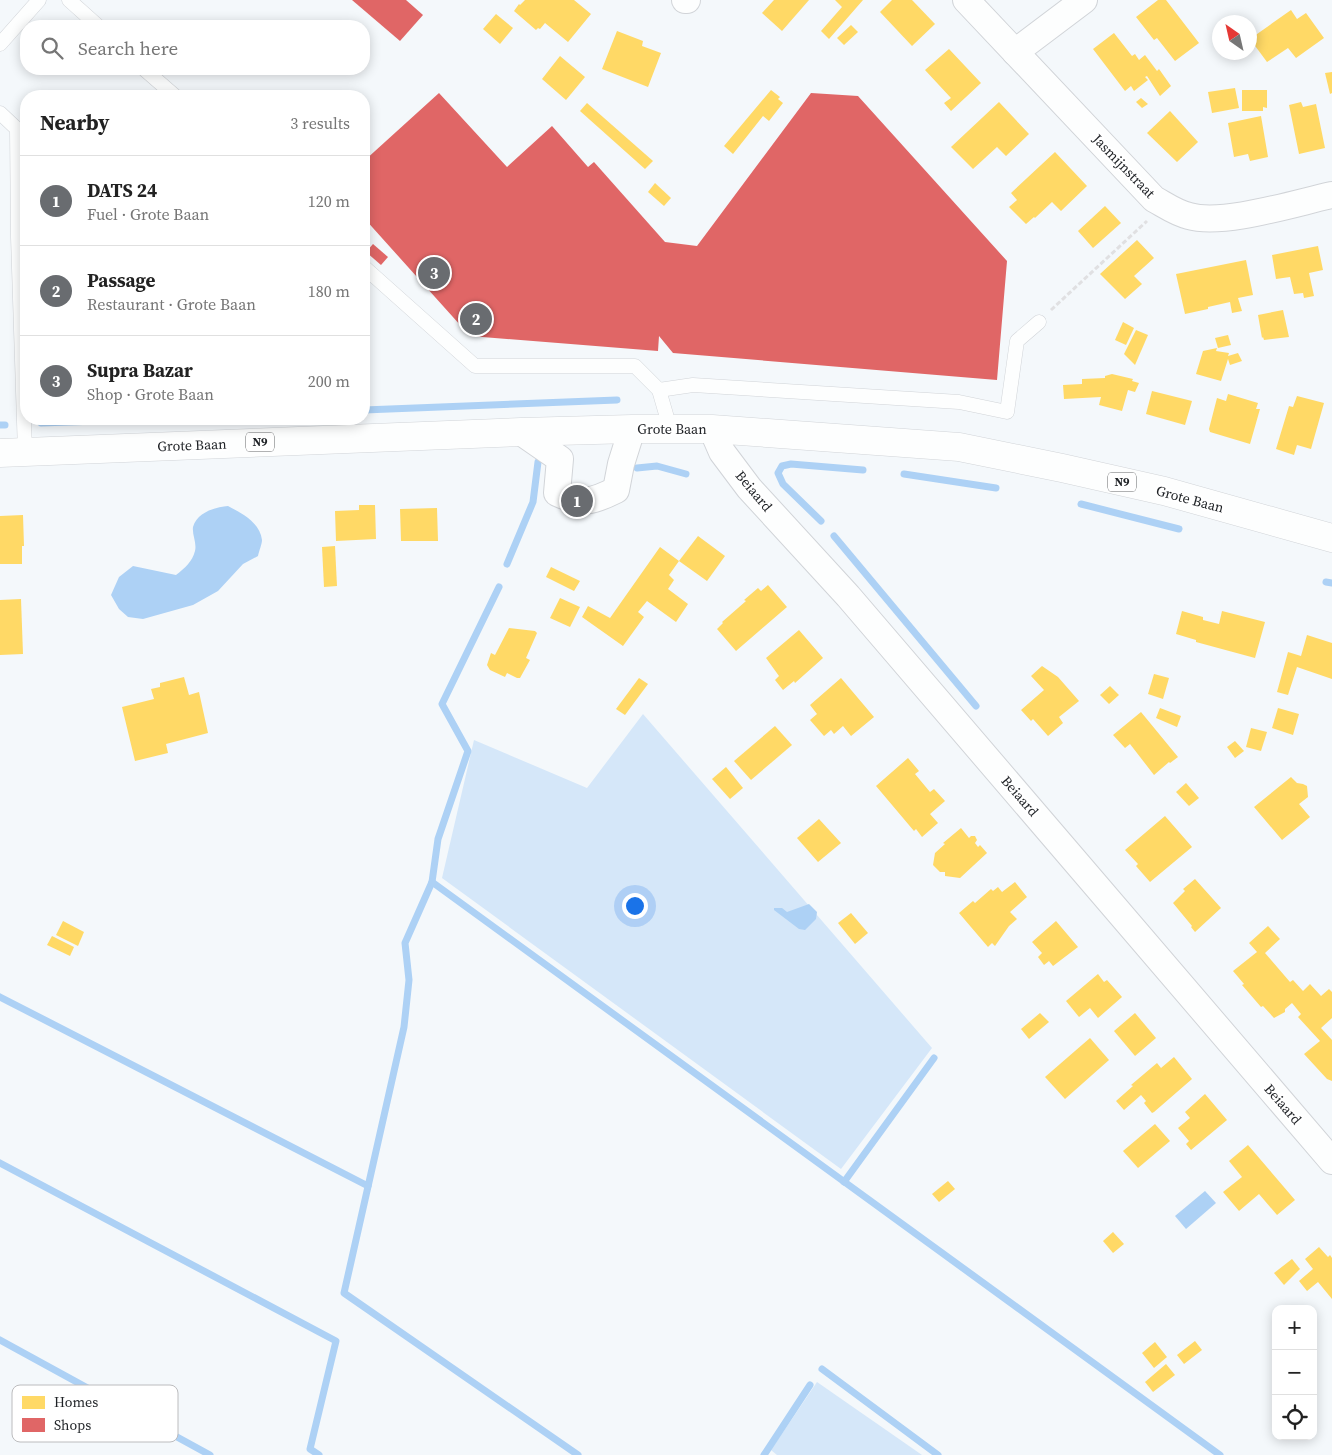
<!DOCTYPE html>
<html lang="en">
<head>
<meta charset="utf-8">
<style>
  :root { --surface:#fff; --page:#f2f2f2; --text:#222; --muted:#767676; --line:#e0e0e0; --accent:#696c70 }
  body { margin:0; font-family:"Source Serif 4",serif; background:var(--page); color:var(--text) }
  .controls { position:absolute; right:15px; bottom:15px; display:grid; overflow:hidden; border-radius:10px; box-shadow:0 2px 12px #0003 }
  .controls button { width:45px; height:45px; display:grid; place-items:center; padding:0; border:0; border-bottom:1px solid var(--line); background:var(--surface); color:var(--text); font:25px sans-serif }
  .compass { position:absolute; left:1212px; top:15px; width:45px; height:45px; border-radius:50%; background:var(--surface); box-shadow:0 2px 12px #0003; rotate:326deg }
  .you { position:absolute; left:634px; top:905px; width:18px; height:18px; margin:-12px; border:4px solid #fff; border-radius:50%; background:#1a73e8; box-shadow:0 0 0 8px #1a73e833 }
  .badge { display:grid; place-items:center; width:32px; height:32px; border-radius:50%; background:var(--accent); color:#fff; font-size:16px; font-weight:700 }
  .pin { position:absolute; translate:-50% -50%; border:2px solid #fff; box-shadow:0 1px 5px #0006 }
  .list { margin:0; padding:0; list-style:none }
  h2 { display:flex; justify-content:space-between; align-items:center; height:65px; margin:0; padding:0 20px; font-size:21px }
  h2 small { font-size:16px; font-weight:400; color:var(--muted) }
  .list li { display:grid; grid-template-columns:32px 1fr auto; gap:15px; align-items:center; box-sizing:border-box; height:90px; padding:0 20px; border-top:1px solid var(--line) }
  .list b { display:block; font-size:19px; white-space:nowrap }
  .list p { margin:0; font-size:16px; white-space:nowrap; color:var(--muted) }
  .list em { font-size:16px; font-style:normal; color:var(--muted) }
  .icon { flex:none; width:28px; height:28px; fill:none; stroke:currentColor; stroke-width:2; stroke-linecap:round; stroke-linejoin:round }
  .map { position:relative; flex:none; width:1332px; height:1455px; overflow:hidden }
  .search { position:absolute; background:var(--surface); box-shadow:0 2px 12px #0003; left:20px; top:20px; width:350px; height:55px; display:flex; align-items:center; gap:12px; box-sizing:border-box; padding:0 18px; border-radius:20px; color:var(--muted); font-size:19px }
  .panel { position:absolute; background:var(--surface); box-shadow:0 2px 12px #0003; left:20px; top:90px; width:350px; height:335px; border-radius:20px }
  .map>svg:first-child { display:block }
</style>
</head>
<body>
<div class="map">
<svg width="1332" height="1455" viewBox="0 0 1332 1455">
  <rect width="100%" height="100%" fill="#f4f8fb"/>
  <g fill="#d5e7f9">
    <polygon points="643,714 932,1048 841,1169 442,878 474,740 587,788"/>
    <polygon points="817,1382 922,1455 777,1455 771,1450"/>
  </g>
  <g fill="#add1f5">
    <path d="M228,506C241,513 260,522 262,540C262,544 259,551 258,556L243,564L218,591L193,605L143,619L128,617L119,609L111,595L119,577L133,566L176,575C185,568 192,562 195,551C197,543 192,535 193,527C197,512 216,507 228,506Z"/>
    <polygon points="809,904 817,912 816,919 805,930 799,929 774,910 774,908 782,908 787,912"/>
    <polygon points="1205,1191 1216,1203 1186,1229 1175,1216"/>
  </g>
  <g fill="#ffd966">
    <polygon points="525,0 574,0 591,14 568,42 545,23 540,29 538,28 536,30 514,11 519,4 520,5"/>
    <polygon points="774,0 809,0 782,31 762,13"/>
    <polygon points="835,0 863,0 829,39 821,31 842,7"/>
    <polygon points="892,0 912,0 935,24 912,46 880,12"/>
    <polygon points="1158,0 1166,0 1199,43 1175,61 1157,38 1154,40 1136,17"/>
    <polygon points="1291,10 1297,19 1306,13 1324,38 1296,58 1288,48 1267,62 1250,39"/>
    <polygon points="496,14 513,28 500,44 483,29"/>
    <polygon points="851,25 858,32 844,45 837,38"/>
    <polygon points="617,31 643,41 642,46 661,53 648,87 602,69"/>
    <polygon points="1114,33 1132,56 1135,54 1139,60 1145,55 1157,71 1159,69 1171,86 1160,96 1147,76 1145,77 1148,80 1134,91 1131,86 1125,91 1093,49"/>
    <polygon points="949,49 981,83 951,111 944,103 951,98 925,70"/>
    <polygon points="560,56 585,77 566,100 542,79"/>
    <polygon points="1332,72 1332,93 1330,94 1325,73"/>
    <polygon points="1235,88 1239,108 1212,113 1208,92"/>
    <polygon points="771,90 780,97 778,99 783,103 769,121 763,116 733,154 724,146"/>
    <polygon points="1242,90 1267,90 1267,108 1263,107 1263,111 1242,111"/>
    <polygon points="1141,98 1148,104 1142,108 1136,102"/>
    <polygon points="999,102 1029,134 1006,156 997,147 973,169 951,147"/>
    <polygon points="1301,102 1303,107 1316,104 1325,148 1299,154 1289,105"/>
    <polygon points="587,103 653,161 645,169 580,111"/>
    <polygon points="1170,111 1198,142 1177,162 1147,133"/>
    <polygon points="1261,116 1268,157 1250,161 1248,154 1234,157 1228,123"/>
    <polygon points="1055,152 1087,186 1061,211 1052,202 1035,218 1034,217 1026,224 1009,207 1017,200 1011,193"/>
    <polygon points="655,183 671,198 664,206 648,192"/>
    <polygon points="1105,206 1121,223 1093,248 1078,231"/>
    <polygon points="1137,240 1154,258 1134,276 1142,284 1125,299 1100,274"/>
    <polygon points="1318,246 1323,270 1309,273 1314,296 1304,298 1303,293 1294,294 1290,277 1276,279 1272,255"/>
    <polygon points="1246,260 1253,295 1238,298 1242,311 1232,313 1230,302 1208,307 1208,309 1185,314 1176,274"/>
    <polygon points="1283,310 1289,337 1264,340 1263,337 1262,338 1258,315"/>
    <polygon points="1123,322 1134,328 1126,345 1115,340"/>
    <polygon points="1136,330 1148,335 1135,365 1124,354"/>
    <polygon points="1228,335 1231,345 1218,348 1215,338"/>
    <polygon points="1217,348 1216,351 1229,353 1228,356 1238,353 1242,361 1230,365 1228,359 1221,381 1196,374 1203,351"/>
    <polygon points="1112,374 1133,379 1132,381 1139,383 1135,392 1128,390 1122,411 1099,405 1101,397 1064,399 1063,385 1082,384 1082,379 1105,378 1105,376"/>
    <polygon points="1152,391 1192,401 1185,425 1146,414"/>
    <polygon points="1228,394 1258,403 1256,409 1260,409 1250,444 1210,432 1209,429 1217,398 1226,401"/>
    <polygon points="1297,396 1324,403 1311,449 1297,445 1294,455 1276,449 1289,406 1293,407"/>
    <polygon points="359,505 375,505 376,539 336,541 335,511 359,510"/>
    <polygon points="437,508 438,541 401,541 400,509"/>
    <polygon points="23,515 24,546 22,546 22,564 0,564 0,516"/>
    <polygon points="698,536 725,556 707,581 679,561"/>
    <polygon points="335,546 337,586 324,587 322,547"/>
    <polygon points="660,547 679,561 669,575 674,580 668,589 688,604 676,622 647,601 638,612 644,617 623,646 582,617 588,606 610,618"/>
    <polygon points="551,567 580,581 574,591 546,577"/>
    <polygon points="768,585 787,607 736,651 717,629 723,623 722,622 746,601 744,600 758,588 761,591"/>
    <polygon points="560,598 580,607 570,627 550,618"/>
    <polygon points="21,599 23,654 0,655 0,600"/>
    <polygon points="1182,611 1203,617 1203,620 1219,624 1222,611 1265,622 1255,658 1196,642 1196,640 1176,634"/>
    <polygon points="509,628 535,631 537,633 526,658 530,660 520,678 517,678 507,673 505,677 490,670 487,665 491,653 495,655"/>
    <polygon points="799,630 823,658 795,683 794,681 783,690 775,680 779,676 766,658"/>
    <polygon points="1307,635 1332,643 1332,679 1297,667 1288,695 1277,692 1288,652 1301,656"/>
    <polygon points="1042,666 1058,677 1079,701 1059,717 1063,723 1048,736 1033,719 1031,721 1021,710 1044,690 1031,676"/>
    <polygon points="1154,674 1169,678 1163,699 1148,694"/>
    <polygon points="184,677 189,695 199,692 208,733 166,744 168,753 135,761 122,707 154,699 151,689 160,687 160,683"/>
    <polygon points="639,678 648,684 625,715 616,709"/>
    <polygon points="841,678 874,717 851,736 843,726 834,734 831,730 824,736 810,720 817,714 810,705"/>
    <polygon points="1110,686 1119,695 1109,704 1100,695"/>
    <polygon points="1160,708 1181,716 1177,727 1156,718"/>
    <polygon points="1278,708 1299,714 1293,735 1272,728"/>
    <polygon points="1141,712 1178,757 1170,763 1169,762 1154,775 1130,744 1125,748 1113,735"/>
    <polygon points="775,726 792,745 751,780 734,761"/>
    <polygon points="1251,728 1267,732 1261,751 1246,747"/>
    <polygon points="1235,741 1244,751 1235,758 1227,747"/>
    <polygon points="908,758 919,771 915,774 930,792 934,789 945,801 930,814 938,823 922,837 916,829 914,831 876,786"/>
    <polygon points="726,767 743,788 730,799 712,779"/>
    <polygon points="1291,777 1297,783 1303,784 1307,786 1308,797 1299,804 1310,817 1282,840 1254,807"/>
    <polygon points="1186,783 1199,798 1189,806 1176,792"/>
    <polygon points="1165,816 1192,847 1150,882 1136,866 1138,864 1125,850"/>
    <polygon points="819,819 841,843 818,862 797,838"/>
    <polygon points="961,828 969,838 971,836 975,836 977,840 975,843 978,847 980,845 987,853 960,878 945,876 945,872 940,872 933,865 935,853 945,844 943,843"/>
    <polygon points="1195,879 1221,908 1195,932 1191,927 1192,926 1173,903 1185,891 1183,889"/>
    <polygon points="1015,882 1027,897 1010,912 1017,919 1009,926 995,946 992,943 988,947 959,913 973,901 975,903 991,889 993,891 998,887 1002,892"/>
    <polygon points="851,913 868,933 855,944 838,923"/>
    <polygon points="63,921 84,932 78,946 56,935"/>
    <polygon points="1056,921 1078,947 1053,966 1049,961 1044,965 1038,957 1042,953 1032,942"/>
    <polygon points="1268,926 1280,939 1265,953 1290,982 1293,980 1303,991 1310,984 1321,996 1329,989 1332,992 1332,1018 1321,1028 1332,1040 1332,1081 1327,1079 1304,1054 1320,1041 1298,1017 1301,1014 1292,1003 1285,1009 1285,1012 1274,1018 1263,1006 1261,1007 1242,985 1244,984 1233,971 1257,952 1249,943"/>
    <polygon points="52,936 74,947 70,956 47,945"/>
    <polygon points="1098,974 1104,982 1107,980 1122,997 1098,1018 1090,1008 1079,1017 1066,1001"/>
    <polygon points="1040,1013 1049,1022 1029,1039 1021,1029"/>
    <polygon points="1135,1013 1156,1038 1135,1056 1114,1031"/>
    <polygon points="1090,1038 1109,1060 1065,1099 1045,1077"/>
    <polygon points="1174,1057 1192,1079 1154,1112 1152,1113 1144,1103 1146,1101 1141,1095 1124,1110 1116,1101 1133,1086 1131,1085 1157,1063 1161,1068"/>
    <polygon points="1205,1094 1227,1120 1191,1150 1186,1144 1189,1141 1178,1128 1190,1118 1185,1112"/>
    <polygon points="1155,1124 1170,1141 1138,1168 1123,1151"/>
    <polygon points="1248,1145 1295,1200 1277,1215 1259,1194 1239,1211 1223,1192 1242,1177 1229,1161"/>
    <polygon points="948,1181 955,1189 939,1202 932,1194"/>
    <polygon points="1113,1232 1124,1244 1113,1253 1103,1241"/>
    <polygon points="1319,1247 1328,1257 1330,1255 1332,1258 1332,1299 1318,1282 1307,1291 1299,1281 1313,1269 1305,1259"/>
    <polygon points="1292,1259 1300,1269 1284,1285 1274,1273"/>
    <polygon points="1195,1341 1202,1350 1184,1364 1177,1355"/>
    <polygon points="1155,1342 1167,1357 1154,1368 1142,1353"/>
    <polygon points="1166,1364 1175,1375 1153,1392 1145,1382"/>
  </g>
  <g fill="#e06666">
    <polygon points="352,0 406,0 423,15 400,41"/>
    <polygon points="439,93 507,167 552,126 588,167 594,162 665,242 697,246 811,93 858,96 1007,261 997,380 673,353 659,336 658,351 470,336 364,218 364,161"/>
    <polygon points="373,244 388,257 381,265 366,252"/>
  </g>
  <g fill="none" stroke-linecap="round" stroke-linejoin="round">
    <g stroke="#add1f5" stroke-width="7">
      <polyline points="364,410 617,400"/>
      <polyline points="41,423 153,419"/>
      <polyline points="0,425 5,425"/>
      <polyline points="637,468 657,466 686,474"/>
      <polyline points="904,474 996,488"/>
      <polyline points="1081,504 1179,529"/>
      <polyline points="821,521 783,484 778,473 782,466 791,464 863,470"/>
      <polyline points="834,536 976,706"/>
      <polyline points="507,564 533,502 538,462"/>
      <polyline points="1326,582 1332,583"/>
      <polyline points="499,587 442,704 468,751 438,839 432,882 405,943 409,980 404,1027 344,1293 578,1455"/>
      <polyline points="432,882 1220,1455"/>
      <polyline points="0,997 368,1186"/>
      <polyline points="0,1163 336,1341 310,1449 319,1455"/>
      <polyline points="844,1182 934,1058"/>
      <polyline points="0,1340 210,1455"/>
      <polyline points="822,1369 938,1455"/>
      <polyline points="764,1455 810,1385"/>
    </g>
    <g stroke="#d1d4d8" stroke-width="15">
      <g id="lane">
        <polyline points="69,0 98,26"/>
        <polyline points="0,44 39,0"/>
        <polyline points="144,69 175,96"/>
        <polyline points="0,113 17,129 18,237 25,452"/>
        <polyline points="364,267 475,366 635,366 659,390 670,428"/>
        <polyline points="659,390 693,385 959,402 1007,412 1017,341 1039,322"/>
      </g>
    </g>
    <g stroke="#d1d4d8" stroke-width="28">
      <g id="street">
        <polyline points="685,0 687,0"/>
        <path d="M966,0L1154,199C1165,205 1176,213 1189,216C1223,226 1295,203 1332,195"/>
        <polyline points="1015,52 1084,0"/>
        <polyline points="712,429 722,452 749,488 848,596 1332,1161"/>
        <path d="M521,432L560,459L557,493C583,505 592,502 616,490L621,464L632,429"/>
      </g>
    </g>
    <g stroke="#d1d4d8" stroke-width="29">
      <polyline id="primary" points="0,453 521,432 632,429 712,429 959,447 1062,468 1164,491 1332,538"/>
    </g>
    <polyline stroke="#e0e0e2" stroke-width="3" stroke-dasharray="5 2.5" stroke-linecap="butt" points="1051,310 1147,221"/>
    <use href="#lane" stroke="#fdfefe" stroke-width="14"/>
    <use href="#street" stroke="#fdfefe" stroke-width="26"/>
    <use href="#primary" stroke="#fdfefe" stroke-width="28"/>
  </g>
  <g text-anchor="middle" stroke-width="5" stroke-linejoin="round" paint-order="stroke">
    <g fill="#fff" stroke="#626466" stroke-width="1">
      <rect x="246" y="432.5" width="28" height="19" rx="4"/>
      <rect x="1108" y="472.5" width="28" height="19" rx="4"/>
    </g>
    <g font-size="12" font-weight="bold" fill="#1e2125">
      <text x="260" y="446">N9</text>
      <text x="1122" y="486">N9</text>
    </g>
    <g font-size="14" fill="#1e2125" stroke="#fff">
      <text transform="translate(1124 166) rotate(46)" y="5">Jasmijnstraat</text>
      <text x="672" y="434">Grote Baan</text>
      <text transform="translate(192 445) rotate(-2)" y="5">Grote Baan</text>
      <text transform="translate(754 491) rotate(50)" y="5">Beiaard</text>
      <text transform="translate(1190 499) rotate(15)" y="5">Grote Baan</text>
      <text transform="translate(1020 796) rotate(49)" y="5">Beiaard</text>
      <text transform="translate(1283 1104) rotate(49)" y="5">Beiaard</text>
    </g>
  </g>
  <rect x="12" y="1385" width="166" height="57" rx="8" fill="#fff" stroke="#bcbcbe" stroke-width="1"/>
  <rect x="22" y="1396" width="23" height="13" fill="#ffd966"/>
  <rect x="22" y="1418" width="23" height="14" fill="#e06666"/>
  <g font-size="14" fill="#1e2125">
    <text x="54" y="1407">Homes</text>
    <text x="54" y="1430">Shops</text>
  </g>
</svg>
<div class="controls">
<button>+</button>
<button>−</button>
<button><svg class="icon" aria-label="locate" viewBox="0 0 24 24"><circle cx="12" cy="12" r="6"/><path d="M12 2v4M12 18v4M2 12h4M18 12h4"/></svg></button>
</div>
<svg class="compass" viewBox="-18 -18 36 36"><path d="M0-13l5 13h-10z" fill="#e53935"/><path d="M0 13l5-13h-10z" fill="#767676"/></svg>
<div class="you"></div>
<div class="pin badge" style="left:577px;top:501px">1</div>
<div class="pin badge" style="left:476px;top:319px">2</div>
<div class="pin badge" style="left:434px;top:273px">3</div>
<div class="search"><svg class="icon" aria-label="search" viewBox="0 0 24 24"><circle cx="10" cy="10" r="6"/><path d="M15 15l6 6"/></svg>Search here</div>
<section class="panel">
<h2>Nearby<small>3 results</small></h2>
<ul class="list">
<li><span class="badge">1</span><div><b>DATS 24</b><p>Fuel · Grote Baan</p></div><em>120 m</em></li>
<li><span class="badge">2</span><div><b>Passage</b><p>Restaurant · Grote Baan</p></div><em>180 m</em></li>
<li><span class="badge">3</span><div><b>Supra Bazar</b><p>Shop · Grote Baan</p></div><em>200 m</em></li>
</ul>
</section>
</div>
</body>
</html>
